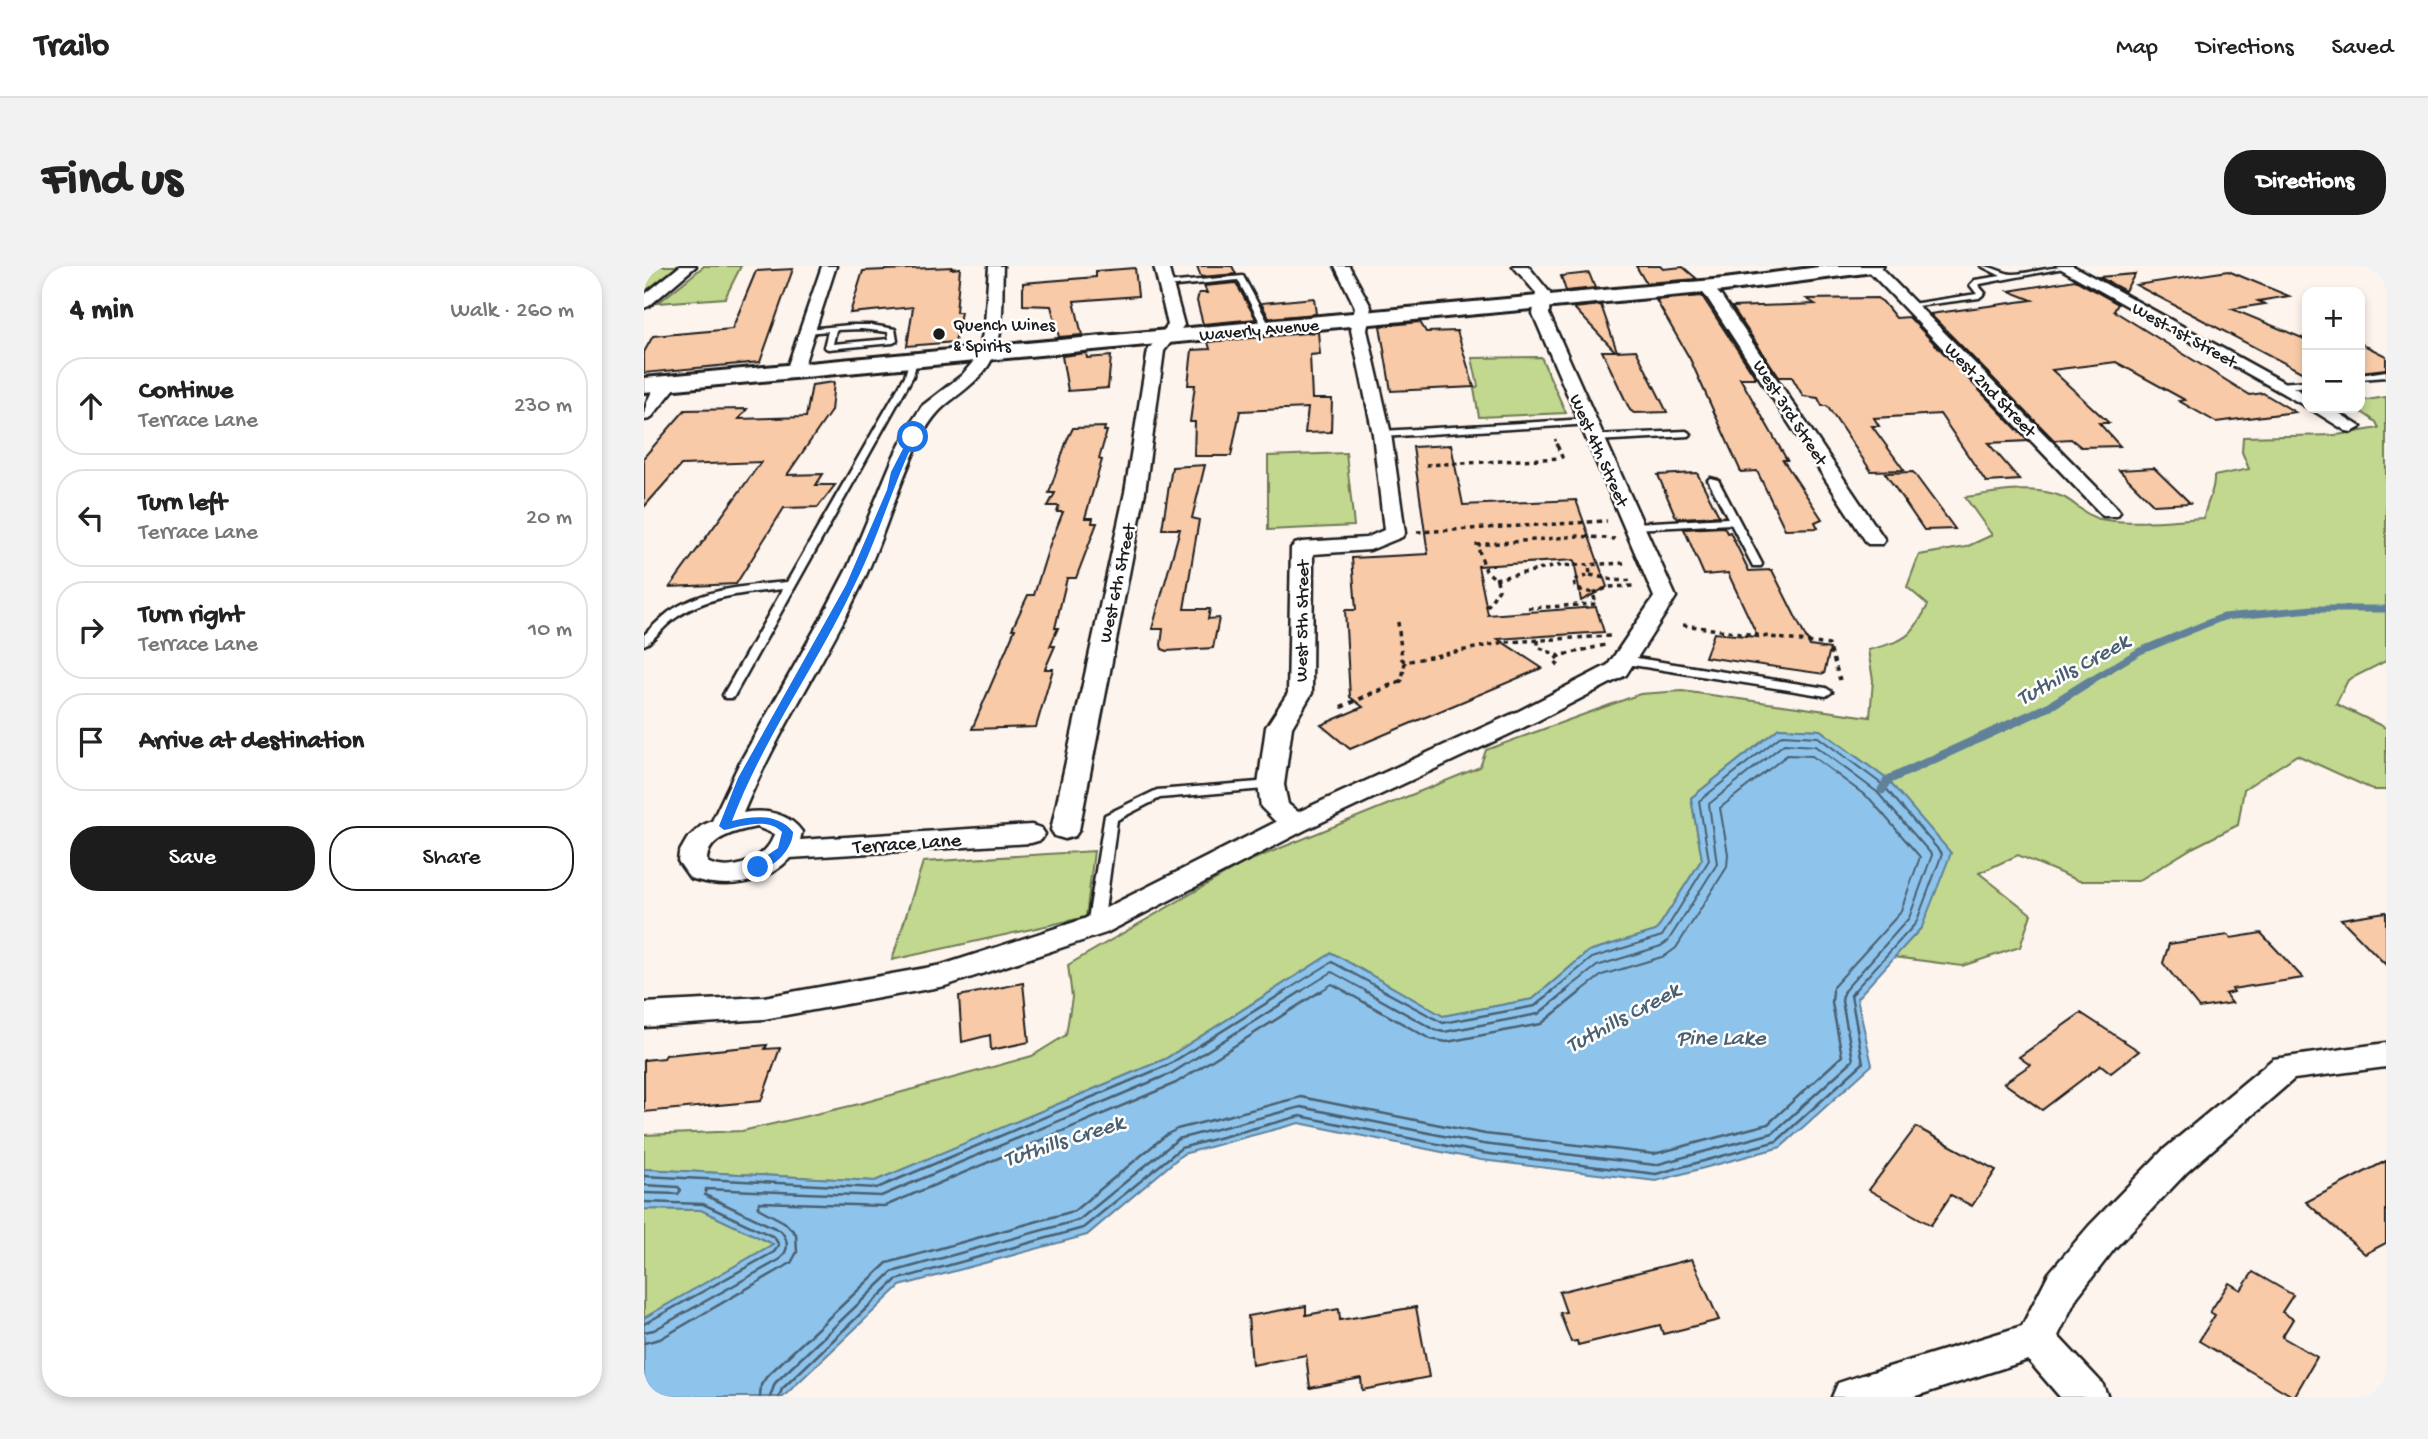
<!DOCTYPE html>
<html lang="en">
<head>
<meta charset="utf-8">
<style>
  :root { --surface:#fff; --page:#f2f2f2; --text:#222; --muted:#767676; --line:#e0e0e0; --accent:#1c1c1c }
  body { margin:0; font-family:"Gochi Hand",sans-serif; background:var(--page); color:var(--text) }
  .controls { position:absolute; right:21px; top:21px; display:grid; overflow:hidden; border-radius:14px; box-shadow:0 4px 10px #0003 }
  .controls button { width:63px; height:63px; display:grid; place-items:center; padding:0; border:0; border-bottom:2px solid var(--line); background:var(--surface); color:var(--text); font:35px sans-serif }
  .stop { position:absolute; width:21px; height:21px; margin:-16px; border:5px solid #1a73e8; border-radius:50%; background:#fff }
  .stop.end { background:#1a73e8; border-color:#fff; box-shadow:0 2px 7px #0008 }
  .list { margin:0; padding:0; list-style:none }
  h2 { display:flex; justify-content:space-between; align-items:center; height:91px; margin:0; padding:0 28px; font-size:30px }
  h2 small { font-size:23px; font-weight:400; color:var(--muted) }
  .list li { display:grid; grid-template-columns:46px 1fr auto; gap:21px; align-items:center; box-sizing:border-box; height:98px; margin:0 14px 14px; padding:0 14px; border:2px solid var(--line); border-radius:28px }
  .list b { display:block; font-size:26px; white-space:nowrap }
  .list p { margin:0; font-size:23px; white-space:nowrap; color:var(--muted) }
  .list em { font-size:23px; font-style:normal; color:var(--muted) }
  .actions { display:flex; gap:14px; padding:21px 28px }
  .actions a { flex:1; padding:16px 0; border:2px solid var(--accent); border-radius:28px; text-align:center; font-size:24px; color:var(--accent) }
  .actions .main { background:var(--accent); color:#fff }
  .icon { flex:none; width:38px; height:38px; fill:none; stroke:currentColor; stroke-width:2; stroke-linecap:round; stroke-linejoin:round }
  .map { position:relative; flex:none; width:1742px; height:1131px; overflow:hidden; border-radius:28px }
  header { display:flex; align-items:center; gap:42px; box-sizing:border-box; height:98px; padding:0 35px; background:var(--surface); border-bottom:2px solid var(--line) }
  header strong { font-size:33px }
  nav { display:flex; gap:38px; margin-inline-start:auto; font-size:24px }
  .intro { display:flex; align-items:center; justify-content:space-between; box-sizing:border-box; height:168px; padding:0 42px }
  h1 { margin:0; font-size:49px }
  .button { padding:18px 32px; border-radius:28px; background:var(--accent); color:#fff; font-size:24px; font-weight:700 }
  main { display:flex; gap:42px; padding:0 42px }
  aside { flex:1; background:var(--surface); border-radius:28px; box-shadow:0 4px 10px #0003 }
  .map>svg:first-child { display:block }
</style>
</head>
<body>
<header>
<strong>Trailo</strong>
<nav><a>Map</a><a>Directions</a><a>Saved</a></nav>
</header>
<div class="intro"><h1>Find us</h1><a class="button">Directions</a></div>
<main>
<aside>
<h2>4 min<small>Walk · 260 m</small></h2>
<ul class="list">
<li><svg class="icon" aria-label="ahead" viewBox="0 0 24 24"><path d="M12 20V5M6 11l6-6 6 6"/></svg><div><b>Continue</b><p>Terrace Lane</p></div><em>230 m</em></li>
<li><svg class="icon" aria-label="left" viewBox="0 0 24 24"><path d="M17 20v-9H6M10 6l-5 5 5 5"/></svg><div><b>Turn left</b><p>Terrace Lane</p></div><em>20 m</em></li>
<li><svg class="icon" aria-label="right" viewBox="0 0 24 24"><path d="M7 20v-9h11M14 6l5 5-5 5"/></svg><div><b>Turn right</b><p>Terrace Lane</p></div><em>10 m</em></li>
<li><svg class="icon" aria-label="arrive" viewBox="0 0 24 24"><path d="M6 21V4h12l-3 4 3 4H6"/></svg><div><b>Arrive at destination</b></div></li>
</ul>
<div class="actions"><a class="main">Save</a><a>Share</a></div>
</aside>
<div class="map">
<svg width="1742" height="1131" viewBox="0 0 1742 1131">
  <rect width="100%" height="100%" fill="#fef4ee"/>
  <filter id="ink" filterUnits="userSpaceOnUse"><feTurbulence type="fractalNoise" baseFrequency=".0143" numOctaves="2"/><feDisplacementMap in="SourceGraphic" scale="14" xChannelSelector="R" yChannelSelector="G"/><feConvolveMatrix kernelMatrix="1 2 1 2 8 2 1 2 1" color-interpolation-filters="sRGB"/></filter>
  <g filter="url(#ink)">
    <g fill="#c1d88e" stroke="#6e7a55" stroke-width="2">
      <polygon points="9,0 35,0 0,26 0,3"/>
      <polygon points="60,0 97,0 81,32 14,37"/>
      <polygon points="897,91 922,147 835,151 830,123 834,120 828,92"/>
      <path d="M1742,131V395L1704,414L1692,438L1742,462V524H1730L1653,489L1600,523L1594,559L1548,582L1494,615H1435L1374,589L1335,607L1387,648L1376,681L1318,700L1250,691L1278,661L1244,514L1176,464L1135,462L1047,532L1058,593L1012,665L945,685L889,733L799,750L688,687L521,793L231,915L0,903V869L98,865L215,838L388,790L422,769L428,731L424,699L600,597L836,501L842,484L996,428L1038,425L1226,451L1229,414L1224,384C1261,374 1266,374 1284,339L1263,321L1275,289L1322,281L1348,269L1321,231C1351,227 1389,218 1419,231C1432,237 1441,250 1456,253C1490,259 1526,254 1560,252C1562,235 1571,227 1570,210L1605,203L1598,186L1599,171L1693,169L1735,162L1732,156L1712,142H1716V135Z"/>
      <polygon points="702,187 710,260 624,264 624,190"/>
      <polygon points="450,585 442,651 248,694 279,596"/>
      <polygon points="0,943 57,944 130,978 0,1052"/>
    </g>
    <polygon fill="#8ec4ec" stroke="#608199" stroke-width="2" points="1135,462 1176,464 1244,514 1307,587 1278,661 1213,732 1228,799 1137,881 1012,915 837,894 655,857 539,888 443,969 256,1020 139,1131 0,1131 0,1052 129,978 57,944 0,943 0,903 231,915 521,793 688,687 799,750 889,733 945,685 1012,665 1058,593 1047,532"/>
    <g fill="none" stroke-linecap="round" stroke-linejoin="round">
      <g stroke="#4a5f6f" stroke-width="2">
        <polyline points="640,726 688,696 743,726"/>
        <polyline points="656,726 688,706 724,726"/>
        <polyline points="675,726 688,718 703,726"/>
        <polyline points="907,726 948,692 1018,670 1065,594 1055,535 1138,469 1174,471 1239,519 1298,588 1272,657 1209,726"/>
        <polyline points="920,726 953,700 1017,680 1024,675 1073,598 1065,538 1140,478 1171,480 1233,526 1288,589 1265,652 1199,726"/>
        <polyline points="936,726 958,709 1021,690 1032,682 1083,601 1084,588 1076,542 1143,489 1168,490 1226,533 1276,591 1256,647 1189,721 1189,726"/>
      </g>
      <g stroke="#4a5f6f" stroke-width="2.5">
        <polyline points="700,725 786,773 803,776 897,758 938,725"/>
        <polyline points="721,725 791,764 800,766 894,748 923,725"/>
        <polyline points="740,725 799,757 891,740 909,725"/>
        <polyline points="0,910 233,922 524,799 642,725"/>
        <polyline points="0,919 34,921 37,924 34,928 0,927"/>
        <polyline points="0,936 59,938 130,971 135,979 130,986 0,1058"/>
        <path d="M0,1066L10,1064L135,994C145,985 145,975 137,965L61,929L62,923L237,930L528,807L658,725"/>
        <polyline points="0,1077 16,1073 147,997 153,986 152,968 140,956 114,942 115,936 241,940 532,817 677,725"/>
        <polyline points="116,1131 117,1119 123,1110 243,997 430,945 522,869 533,863 657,831 841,868 1010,888 1124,858 1198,790 1188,737 1189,725"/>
        <polyline points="126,1131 131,1117 248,1006 435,954 534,873 657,841 839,878 1011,899 1129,867 1209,794 1198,735 1200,725"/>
        <polyline points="135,1131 138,1123 252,1014 439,962 537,882 656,850 838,887 1012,908 1133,875 1219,797 1207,729 1211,725"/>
      </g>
      <polyline stroke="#608199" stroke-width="7" points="1443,417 1496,385 1579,351 1669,343 1742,343"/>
      <polyline stroke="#608199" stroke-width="9" points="1238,524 1244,514 1406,440 1446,415"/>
    </g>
    <g fill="#f9caa8" stroke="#1c1c1c" stroke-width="2">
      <polygon points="553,0 588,0 592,8 557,11"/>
      <polygon points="992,0 1016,0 1019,3 1039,1 1053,13 1002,17"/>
      <polygon points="308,1 307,3 316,2 312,46 317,46 311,76 263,80 269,41 206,47 219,5"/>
      <polygon points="491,2 494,30 430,35 438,69 415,71 407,40 379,39 379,17 452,11 452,5"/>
      <polygon points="149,3 116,96 0,107 0,86 9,70 88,63 112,5"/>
      <polygon points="1584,5 1645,30 1614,35 1621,38 1588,43 1663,74 1663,109 1492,19"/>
      <polygon points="945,7 951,22 922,25 917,10"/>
      <polygon points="1491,8 1481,25 1455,11"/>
      <polygon points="1431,14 1474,38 1470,45 1606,129 1619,127 1651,146 1572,156 1535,135 1541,134 1472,96 1408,104 1465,157 1455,157 1476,180 1437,181 1427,173 1410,174 1286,48 1388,34 1365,25"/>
      <polygon points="592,17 612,53 559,58 553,35 555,27 563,27 560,20"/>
      <polygon points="1058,30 1112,112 1096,112 1143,194 1139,194 1178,253 1171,256 1174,262 1141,263 1113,205 1097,206 1046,93 1012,34"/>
      <polygon points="670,32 672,48 625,52 617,37"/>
      <polygon points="1233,32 1239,36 1252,52 1265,51 1384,175 1344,177 1376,214 1342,216 1296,148 1230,152 1235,160 1228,160 1260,204 1227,205 1183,140 1178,140 1174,132 1159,130 1148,111 1135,111 1088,41 1171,38 1163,33"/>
      <polygon points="957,39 973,85 992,84 1023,146 990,147 986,144 958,85 971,85 930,42"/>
      <polygon points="776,56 782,66 813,65 830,121 747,125 736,60"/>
      <polygon points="674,66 676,88 666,89 668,133 688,133 687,166 661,167 664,142 596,145 587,190 550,190 551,156 546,156 551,119 544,119 548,84 566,83 564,76"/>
      <polygon points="1716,77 1742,90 1742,103 1716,106"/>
      <polygon points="442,87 443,92 467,90 464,122 424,125 418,90"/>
      <polygon points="190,116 187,145 143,209 179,208 172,219 191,219 174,241 140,242 92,318 26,321 117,196 37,199 0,241 0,191 41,144 103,143 95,153 162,151 168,119"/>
      <polygon points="461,161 460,165 463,165 455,193 458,194 441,252 449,252 448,257 453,257 432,312 423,312 411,362 414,362 406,380 411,380 401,403 409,403 392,461 328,463 371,363 368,363 384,329 390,329 406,278 419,246 413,246 415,240 404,240 411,227 405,227 423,174 429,162"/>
      <polygon points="807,179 819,239 932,234 963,321 937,335 930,294 834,300 844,349 952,341 960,366 854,373 898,402 706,483 677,459 719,441 706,431 701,344 712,344 708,292 784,288 769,181"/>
      <polygon points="561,199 548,252 555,254 540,343 566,343 564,353 575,352 569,382 523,385 518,383 517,379 519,363 508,363 536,263 518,263 528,201"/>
      <polygon points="1510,202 1546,237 1510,239 1475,204"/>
      <polygon points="1269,206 1311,263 1280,264 1241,207"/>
      <polygon points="1053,207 1075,250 1035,252 1031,249 1014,209"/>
      <polygon points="1080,261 1083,267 1086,266 1105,305 1128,304 1166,380 1186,383 1180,408 1061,391 1070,367 1114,371 1084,307 1060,309 1040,263"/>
      <polygon points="1742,646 1742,699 1697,653"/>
      <polygon points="1617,667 1659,712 1588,723 1590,726 1581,728 1588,737 1555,742 1519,697 1525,678 1584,669 1587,672"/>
      <polygon points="379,717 385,776 347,784 346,769 318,776 315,730"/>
      <polygon points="1437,747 1495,785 1467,807 1457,799 1398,844 1360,817 1386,799 1375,791"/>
      <polygon points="123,779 121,783 136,782 117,835 0,846 0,794 20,792 22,789"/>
      <polygon points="1272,861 1352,904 1328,940 1307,929 1287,959 1225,924"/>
      <polygon points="1742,895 1742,977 1721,988 1662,936"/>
      <polygon points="1048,993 1075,1054 1019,1068 1016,1059 934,1079 933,1075 927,1076 916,1047 922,1046 915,1026"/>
      <polygon points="1609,1006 1649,1029 1638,1046 1649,1053 1638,1071 1673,1091 1650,1131 1555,1075 1571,1049 1566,1046 1585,1017 1597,1024"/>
      <polygon points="662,1040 662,1049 695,1043 696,1054 772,1041 785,1111 718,1124 717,1112 666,1122 662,1089 608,1099 604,1050"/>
    </g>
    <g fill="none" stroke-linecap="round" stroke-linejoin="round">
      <g stroke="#1c1c1c" stroke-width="5">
        <g id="lane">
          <path d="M1337,0C1349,0 1359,8 1369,8C1388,7 1407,0 1425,1L1336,18L1334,19L1341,27L1335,32L1265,41L1261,39L1333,28L1326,19L1331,14L1357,10Z"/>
          <polygon points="599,10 627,62 626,64 619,62 594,14 522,21 518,19 522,17"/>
          <path d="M206,59H227L251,63L253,75L249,77L184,83L180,81L184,65L163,67L159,65L163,63ZM217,63L244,66L245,73L189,78L192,64Z"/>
          <path d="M266,92L273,94L269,110L89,432H81L79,429L139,323C103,327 64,329 33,351C22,358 14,369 4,377L0,379V369C8,361 16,353 25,346C59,322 103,320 143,316L261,110Z"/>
          <polygon points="1742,105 1742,111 1716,113 1716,109"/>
          <polygon points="1663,115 1663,120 1635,123 1631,120 1635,117"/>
          <polygon points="944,153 948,156 947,158 738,171 733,168 738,165"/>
          <polygon points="1042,165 1047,168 1045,170 951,175 946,172 951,169"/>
          <polygon points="1066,212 1074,214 1118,298 1117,300 1109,300 1087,258 990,263 985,260 990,257 1084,252 1064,214"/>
          <polygon points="980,390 1182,422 1188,426 1182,430 976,397 976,391"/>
          <polygon points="627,515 634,519 632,522 516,532 473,554 459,660 456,664 446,664 443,660 461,549 513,524"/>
        </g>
      </g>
      <g stroke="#1c1c1c" stroke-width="5">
        <g id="street">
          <polygon points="36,0 52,0 5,40 0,42 0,29"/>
          <polygon points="178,0 192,0 158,105 156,109 144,109 142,105"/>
          <path d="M345,0H359C357,37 364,83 335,111C309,137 295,136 277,172C253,220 240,272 217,320C180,397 132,468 99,547C121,543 145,547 158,566L156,574L387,559L397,562L401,568L397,574L387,577L146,592C120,620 80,623 46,612L34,595L35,587L43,573L57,560L68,555L95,498L179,349L204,301L250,190L269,154L278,140L318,109L334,90L341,58ZM113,561L130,568C124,593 86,609 63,596C62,571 93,565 113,561Z"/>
          <polygon points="510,0 524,0 540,59 520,85 501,226 435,564 431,570 421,573 411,570 407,564 481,226 504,84 524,59"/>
          <polygon points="691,0 705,0 727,41 723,64 747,168 761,267 758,271 726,284 669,288 668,427 648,461 640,519 644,538 654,546 875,445 964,399 1010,331 889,48 892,27 869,0 884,0 906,27 905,48 1032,331 982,409 893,455 661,564 462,667 301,720 120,753 0,761 0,737 120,731 298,699 440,653 632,556 617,541 614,519 622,461 644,427 647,282 651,278 658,276 722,272 740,264 729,168 707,64 711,41"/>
          <polygon points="1220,0 1235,0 1473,242 1476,246 1473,250 1459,250"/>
          <polygon points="1412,0 1429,0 1663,129 1663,141"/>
          <polygon points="1729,0 1742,0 1742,7"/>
          <polygon points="1061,17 1066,18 1077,30 1241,274 1238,278 1224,278 1221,274 1064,33 1054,21"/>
          <path d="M27,111L36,116L6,153L0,154C0,138 9,115 27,111Z"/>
          <polygon points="1665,142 1687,142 1717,161 1708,166 1702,165"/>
          <polygon points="1742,777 1742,801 1650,813 1544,905 1471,982 1433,1031 1414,1070 1458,1117 1464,1131 1416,1131 1384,1094 1269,1131 1188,1131 1194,1117 1209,1112 1378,1060 1405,1007 1445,960 1518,885 1629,793"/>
        </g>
      </g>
      <g stroke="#1c1c1c" stroke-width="6">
        <polygon id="primary" points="1183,0 1239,0 1229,6 1080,25 0,126 0,112 1080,13"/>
      </g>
      <polyline stroke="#1c1c1c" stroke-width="2.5" stroke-dasharray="2.5 2.5" stroke-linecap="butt" points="911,173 914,181"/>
      <g stroke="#1c1c1c" stroke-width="3.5" stroke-dasharray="4.5 4.5" stroke-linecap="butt">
        <polyline points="782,199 916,192 918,191 913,179"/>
        <polyline points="773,266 963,255"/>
        <path d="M946,309C964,312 968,316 988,314"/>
        <polyline points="851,313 913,300 981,297"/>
        <polyline points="949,327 966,321 989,320"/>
        <polyline points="843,341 855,323 853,314 842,305 833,279 935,270 971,273"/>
        <polyline points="884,342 952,338 949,327 932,323 929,314 946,309 945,299"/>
        <polyline points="754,356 758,393 761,396"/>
        <polyline points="1039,359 1185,379 1196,414"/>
        <polyline points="894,374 894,381 915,390 961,379"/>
        <polyline points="915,390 910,394 917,402"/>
        <polyline points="755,417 758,414 761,396 861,376 967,370"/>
      </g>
      <polyline stroke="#1c1c1c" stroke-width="4.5" stroke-dasharray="5 5" stroke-linecap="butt" points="697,441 757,415"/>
      <use href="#lane" fill="#fff" fill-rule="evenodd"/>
      <use href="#street" fill="#fff" fill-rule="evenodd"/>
      <use href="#primary" fill="#fff" fill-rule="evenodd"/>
    </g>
  </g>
  <path fill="#1a73e8" d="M266,169L272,171C249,218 235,270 211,318C173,399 120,471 88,555C109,550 134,547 149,566C149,583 128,606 109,604V599L134,582L138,566C124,551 98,560 80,564L75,560L94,512L202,319L243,224L247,206Z"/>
  <circle fill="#1c1c1c" stroke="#fff" stroke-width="2.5" cx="295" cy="68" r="7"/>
  <g text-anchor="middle" stroke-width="5" stroke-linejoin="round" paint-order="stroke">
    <g font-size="18" fill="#1c1c1c" stroke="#fff" text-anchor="start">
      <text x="309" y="64">Quench Wines<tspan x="309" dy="21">&amp; Spirits</tspan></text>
    </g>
    <g font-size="18" fill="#1c1c1c" stroke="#fff">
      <text transform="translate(615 63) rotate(-5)" y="6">Waverly Avenue</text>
      <text transform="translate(1541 68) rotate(29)" y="6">West 1st Street</text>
      <text transform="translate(1347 123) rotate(46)" y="6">West 2nd Street</text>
      <text transform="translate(1147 146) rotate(57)" y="6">West 3rd Street</text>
      <text transform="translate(956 184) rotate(66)" y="6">West 4th Street</text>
      <text transform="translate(472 317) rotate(-78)" y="6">West 6th Street</text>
      <text transform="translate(657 355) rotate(-89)" y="6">West 5th Street</text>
    </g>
    <g font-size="21" fill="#1c1c1c" stroke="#fff">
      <text transform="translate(263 576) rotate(-4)" y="7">Terrace Lane</text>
    </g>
    <g font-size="23" font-style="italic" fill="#4a5f6f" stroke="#fff">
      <text transform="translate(1428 402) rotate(-29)" y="8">Tuthills Creek</text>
      <text transform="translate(978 750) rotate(-28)" y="8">Tuthills Creek</text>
      <text x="1077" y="778">Pine Lake</text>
      <text transform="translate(419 873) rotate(-18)" y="8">Tuthills Creek</text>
    </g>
  </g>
</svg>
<div class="controls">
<button>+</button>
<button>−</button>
</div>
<div class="stop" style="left:269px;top:171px"></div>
<div class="stop end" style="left:114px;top:601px"></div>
</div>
</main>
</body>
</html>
